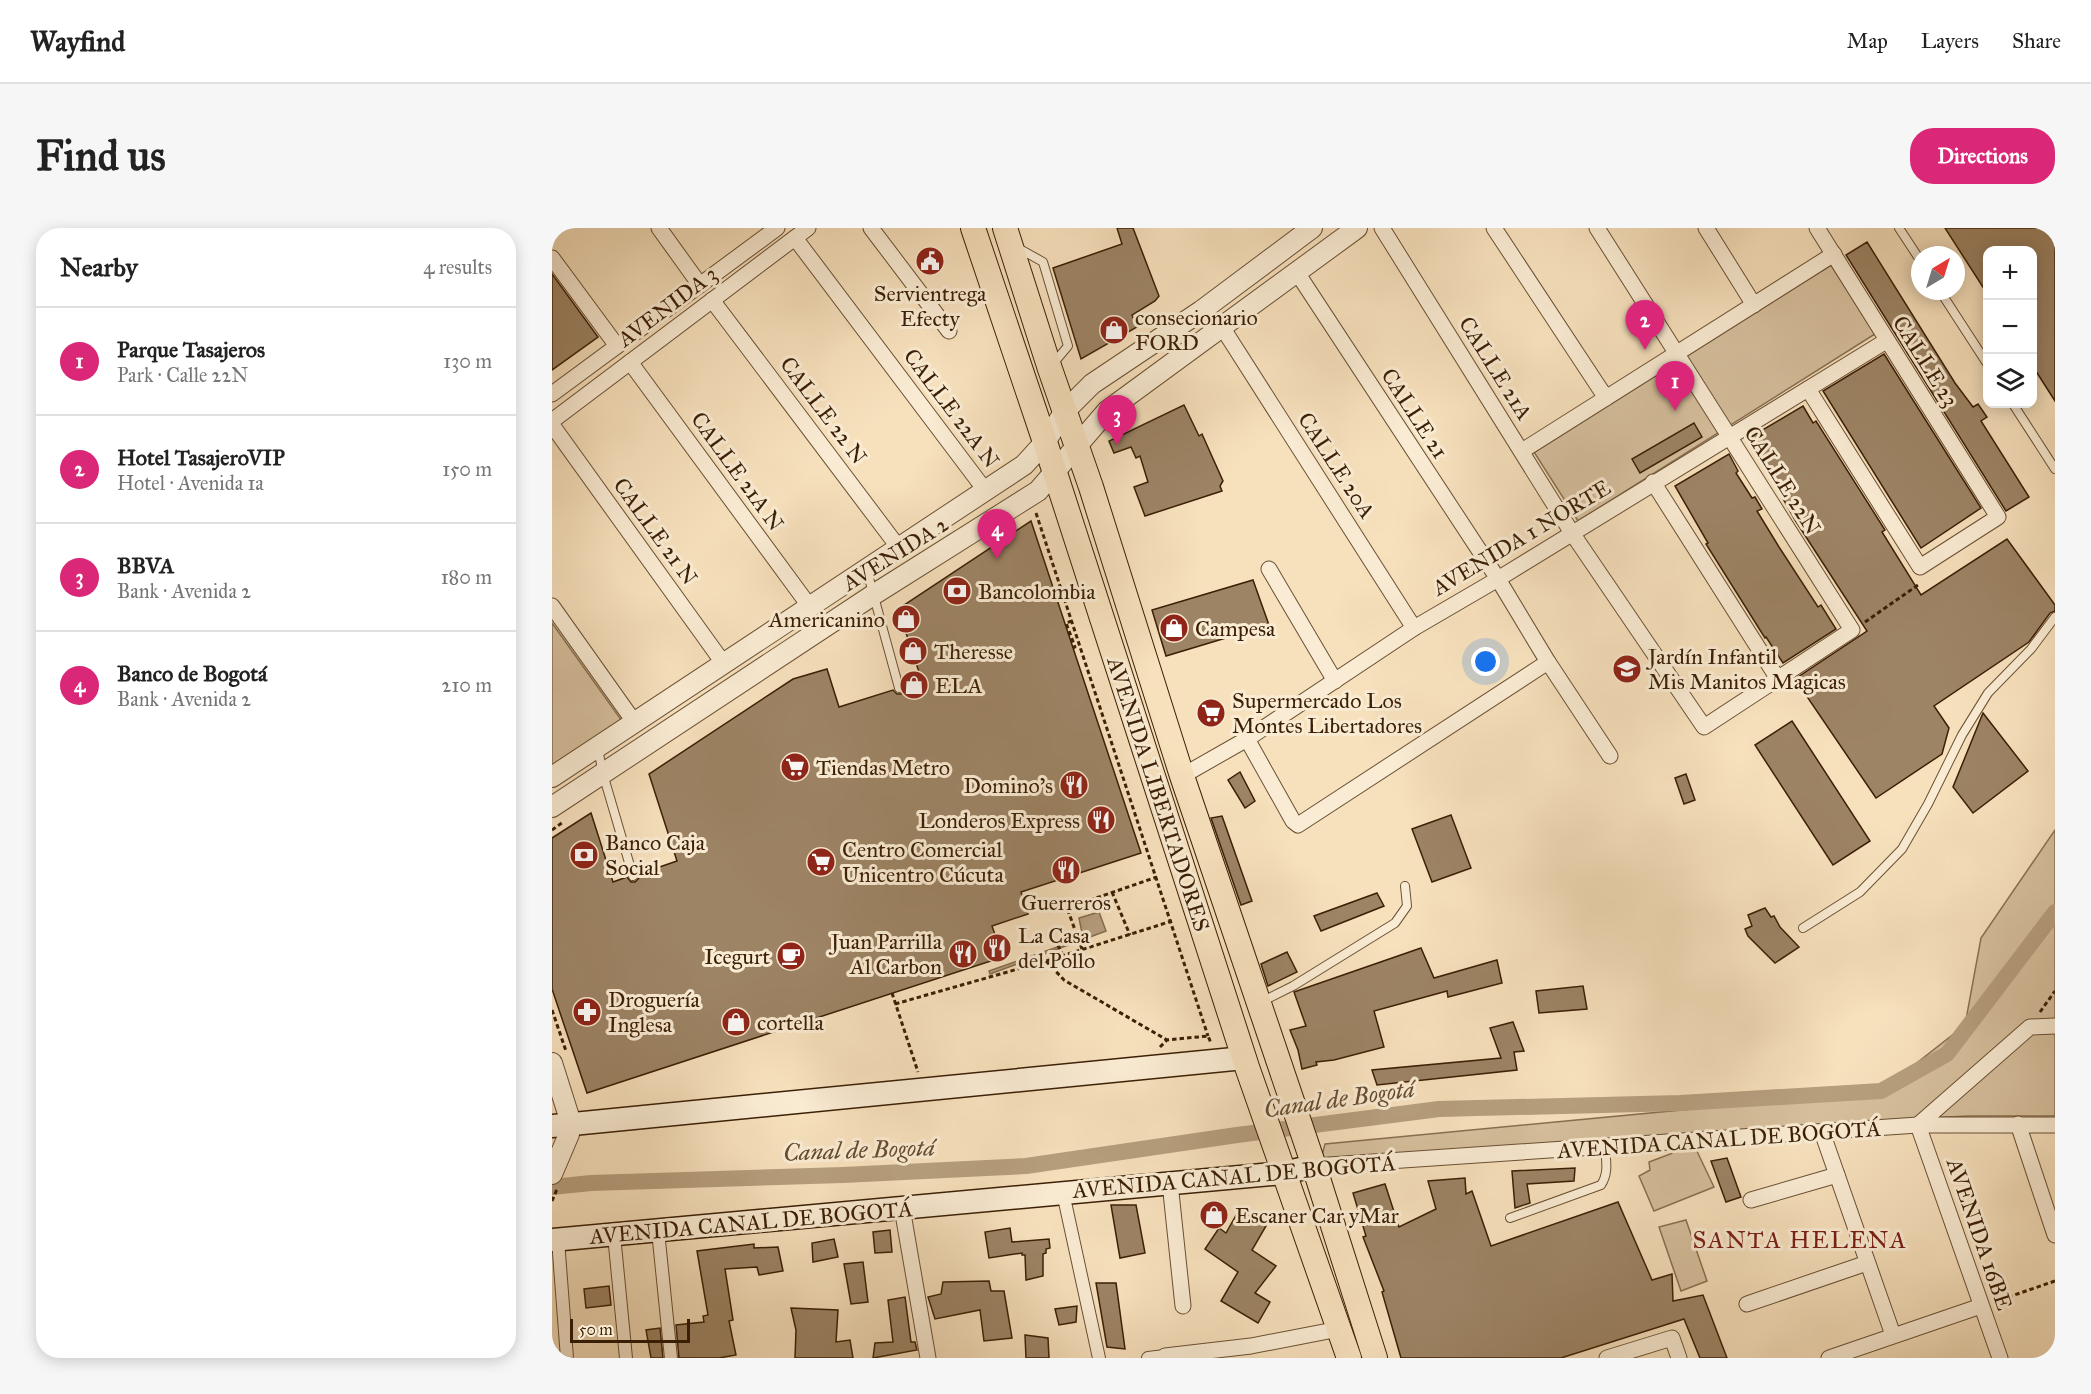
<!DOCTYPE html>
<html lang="en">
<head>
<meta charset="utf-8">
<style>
  :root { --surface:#fff; --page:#f6f6f6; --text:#222; --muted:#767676; --line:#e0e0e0; --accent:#db2777 }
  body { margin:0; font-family:"IM FELL Great Primer",serif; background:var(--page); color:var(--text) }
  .controls { position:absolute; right:18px; top:18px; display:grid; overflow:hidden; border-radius:12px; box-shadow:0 3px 15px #0003 }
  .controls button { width:54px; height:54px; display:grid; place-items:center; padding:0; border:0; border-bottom:2px solid var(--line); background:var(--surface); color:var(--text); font:30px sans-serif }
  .compass { position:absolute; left:1359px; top:18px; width:54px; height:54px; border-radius:50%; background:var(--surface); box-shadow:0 3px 15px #0003; rotate:38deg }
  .scale { position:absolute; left:18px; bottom:15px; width:120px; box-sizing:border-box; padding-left:6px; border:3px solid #3b1f05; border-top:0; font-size:16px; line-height:21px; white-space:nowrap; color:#3b1f05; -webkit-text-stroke:4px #faecd4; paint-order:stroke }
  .you { position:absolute; left:934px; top:434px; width:21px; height:21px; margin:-15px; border:4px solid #fff; border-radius:50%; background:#1a73e8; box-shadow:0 0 0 9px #1a73e833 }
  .badge { display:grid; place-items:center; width:39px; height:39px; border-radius:50%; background:var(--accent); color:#fff; font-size:20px; font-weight:700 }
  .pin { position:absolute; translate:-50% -50px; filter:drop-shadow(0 2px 3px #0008) }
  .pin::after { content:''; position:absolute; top:32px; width:21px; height:18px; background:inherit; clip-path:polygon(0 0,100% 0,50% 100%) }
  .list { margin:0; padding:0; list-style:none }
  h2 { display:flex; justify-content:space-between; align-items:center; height:78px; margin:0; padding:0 24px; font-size:26px }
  h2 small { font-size:20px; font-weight:400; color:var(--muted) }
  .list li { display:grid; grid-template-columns:39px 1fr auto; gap:18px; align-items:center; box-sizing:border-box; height:108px; padding:0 24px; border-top:2px solid var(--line) }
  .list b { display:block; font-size:22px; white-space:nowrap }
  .list p { margin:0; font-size:20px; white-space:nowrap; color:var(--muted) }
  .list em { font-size:20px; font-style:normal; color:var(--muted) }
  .icon { flex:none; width:33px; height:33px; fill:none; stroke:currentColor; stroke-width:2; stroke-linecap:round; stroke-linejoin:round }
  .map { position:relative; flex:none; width:1503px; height:1130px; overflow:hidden; border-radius:24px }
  header { display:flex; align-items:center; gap:36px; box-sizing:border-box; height:84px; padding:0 30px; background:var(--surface); border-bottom:2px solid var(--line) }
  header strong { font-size:28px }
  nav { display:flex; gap:33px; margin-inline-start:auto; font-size:21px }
  .intro { display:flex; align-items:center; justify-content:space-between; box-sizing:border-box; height:144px; padding:0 36px }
  h1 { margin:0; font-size:42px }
  .button { padding:15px 27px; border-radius:24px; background:var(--accent); color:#fff; font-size:21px; font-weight:700 }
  main { display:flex; gap:36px; padding:0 36px }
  aside { flex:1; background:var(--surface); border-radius:24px; box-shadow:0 3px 15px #0003 }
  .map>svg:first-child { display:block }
</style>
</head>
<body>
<header>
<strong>Wayfind</strong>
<nav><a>Map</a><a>Layers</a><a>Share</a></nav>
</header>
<div class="intro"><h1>Find us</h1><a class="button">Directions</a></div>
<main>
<aside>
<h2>Nearby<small>4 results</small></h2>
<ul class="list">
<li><span class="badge">1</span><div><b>Parque Tasajeros</b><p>Park · Calle 22N</p></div><em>130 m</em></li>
<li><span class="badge">2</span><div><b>Hotel TasajeroVIP</b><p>Hotel · Avenida 1a</p></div><em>150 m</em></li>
<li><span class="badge">3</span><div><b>BBVA</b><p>Bank · Avenida 2</p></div><em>180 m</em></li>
<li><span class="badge">4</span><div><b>Banco de Bogotá</b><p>Bank · Avenida 2</p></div><em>210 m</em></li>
</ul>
</aside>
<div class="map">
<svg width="1503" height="1130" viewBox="0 0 1503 1130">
  <rect width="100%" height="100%" fill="#f7e1bd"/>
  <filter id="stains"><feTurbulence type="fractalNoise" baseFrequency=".00333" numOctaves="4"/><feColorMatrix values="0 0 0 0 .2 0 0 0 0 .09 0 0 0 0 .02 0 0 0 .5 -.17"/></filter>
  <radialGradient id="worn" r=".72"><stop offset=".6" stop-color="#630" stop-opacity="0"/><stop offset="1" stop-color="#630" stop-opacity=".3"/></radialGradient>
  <g fill="#d7c09e" stroke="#897052" stroke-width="1.5">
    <polygon points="1279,37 1323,106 1026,293 982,224"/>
    <polygon points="0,395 70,493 0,539"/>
    <polygon points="1503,602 1503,888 1418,888 1348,891 769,931 773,916 1329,863 1413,797 1429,710"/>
    <polygon points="1142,917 1162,959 1102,983 1087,948 1098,942 1097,934"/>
    <polygon points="1134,992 1155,1053 1129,1063 1107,999"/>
  </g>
  <polygon fill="#b79f7e" stroke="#856c4e" stroke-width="1.5" points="547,684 554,703 438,746 437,743 531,710 527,690"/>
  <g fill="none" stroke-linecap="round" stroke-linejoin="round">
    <polyline stroke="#b79f7e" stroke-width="16" points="0,959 39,955 291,947 474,938 685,907 887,881 1128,875 1329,863 1395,826 1503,684"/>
  </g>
  <g fill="#9d8465" stroke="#3b1f05" stroke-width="1.5">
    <polygon points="565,0 581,0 607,68 603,73 580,87 585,99 529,131 501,40 570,16"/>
    <polygon points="1393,0 1503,0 1503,173 1480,137 1480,22 1436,22 1436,67"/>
    <polygon points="1315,14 1403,155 1421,179 1426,176 1435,189 1429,193 1477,269 1454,283 1294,27"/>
    <polygon points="0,46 46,109 0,142"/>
    <polygon points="1332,126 1429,280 1369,320 1271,163"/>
    <polygon points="632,177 647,208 650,206 671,253 668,258 670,263 593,288 582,259 596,254 588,228 584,230 579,219 562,225 557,213"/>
    <polygon points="1251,178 1261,195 1264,193 1333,302 1330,304 1369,367 1455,311 1503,377 1503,383 1498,385 1477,414 1382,478 1397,500 1390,526 1324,570 1243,451 1315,403 1243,292 1197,210"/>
    <polygon points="1142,195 1150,209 1088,245 1080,231"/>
    <polygon points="1177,226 1186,243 1184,245 1200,270 1203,269 1210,281 1205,283 1227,319 1266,379 1269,377 1284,401 1231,435 1214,409 1213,410 1154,316 1156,315 1123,258"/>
    <polygon points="479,293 589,625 469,664 476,686 440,698 451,729 35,865 0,761 0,610 39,585 61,654 75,649 79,654 83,654 87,650 87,646 125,633 97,546 241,451 275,441 287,479 341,462 345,466 349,466 353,459 370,453 346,381"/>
    <polygon points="701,352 717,397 614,428 600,382"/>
    <polygon points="1431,485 1476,543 1421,585 1401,559"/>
    <polygon points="1240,493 1318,613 1281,637 1203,517"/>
    <polygon points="688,544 703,573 693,580 676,552"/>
    <polygon points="1134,546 1143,572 1132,576 1123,550"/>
    <polygon points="899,587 919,640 880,654 860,601"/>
    <polygon points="670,588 700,673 689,677 659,590"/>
    <polygon points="825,665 832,678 769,703 762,688"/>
    <polygon points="1213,680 1219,689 1222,688 1228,699 1247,719 1223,735 1196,708 1193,701 1200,698 1196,687"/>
    <polygon points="869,720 882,750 945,732 950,755 896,769 895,763 822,783 832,819 782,832 764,834 765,837 750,841 746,822 738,802 754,798 742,764"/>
    <polygon points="735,724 745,744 716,758 709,736"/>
    <polygon points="1031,758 1035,781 987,785 984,763"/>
    <polygon points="961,794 972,823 962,824 965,842 825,857 820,842 949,830 938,800"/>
    <polygon points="1175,930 1189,969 1174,974 1159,933"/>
    <polygon points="1023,940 1022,953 975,956 978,975 963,980 960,943"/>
    <polygon points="913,950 914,966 920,963 939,1018 1066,974 1100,1052 1120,1046 1121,1073 1151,1067 1175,1130 1148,1130 1132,1091 1009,1130 849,1130 830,1064 832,1063 811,1009 814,1008 801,965 833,956 847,999 884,981 876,953"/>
    <polygon points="559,977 584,977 593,1025 568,1030"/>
    <polygon points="687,982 714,998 700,1022 724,1038 703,1065 718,1074 706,1095 669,1073 686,1044 653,1021 667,1000 674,1005"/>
    <polygon points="458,1000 460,1014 497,1011 498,1020 494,1021 494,1025 491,1026 491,1048 474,1052 473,1027 470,1027 470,1025 437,1030 433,1004"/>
    <polygon points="338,1002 340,1024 323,1025 321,1004"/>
    <polygon points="282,1011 286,1029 261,1034 260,1015"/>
    <polygon points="202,1016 202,1020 226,1019 231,1043 207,1047 205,1039 173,1041 181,1092 177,1093 184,1127 167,1130 127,1130 124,1097 152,1094 151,1088 156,1087 145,1023"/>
    <polygon points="311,1034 316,1074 299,1076 292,1036"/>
    <polygon points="437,1053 439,1063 452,1063 460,1110 432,1113 428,1082 383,1091 376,1069 389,1066 391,1054"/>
    <polygon points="544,1055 564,1055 573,1121 555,1119"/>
    <polygon points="57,1058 59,1077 34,1080 32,1061"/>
    <polygon points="353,1069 359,1114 363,1114 365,1122 321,1130 323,1115 341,1114 336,1072"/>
    <polygon points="525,1078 524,1094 507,1097 503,1081"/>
    <polygon points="239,1080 286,1082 284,1114 298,1112 301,1130 243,1130 244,1102"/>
    <polygon points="108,1100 111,1130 99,1130 94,1102"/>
    <polygon points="473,1107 496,1110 497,1130 474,1130"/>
  </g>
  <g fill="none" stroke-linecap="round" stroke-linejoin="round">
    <g stroke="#6a5033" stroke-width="10">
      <g id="service">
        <polyline points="1347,0 1368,32"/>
        <polyline points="466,20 491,34 516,118 500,137"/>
        <polyline points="1388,63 1436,137"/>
        <polyline points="1461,176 1503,241"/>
        <polyline points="315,343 347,460"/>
        <polyline points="46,521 51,546 81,648"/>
        <polyline points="1251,700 1308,664 1350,621 1376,576 1410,507 1436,465 1479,421 1503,389"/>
        <polyline points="711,773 741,758 843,695 855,678 853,658"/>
        <path d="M958,990L1049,957C1057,945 1054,933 1053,919"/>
      </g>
    </g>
    <g stroke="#6a5033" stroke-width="14">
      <g id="pedestrian">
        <polyline points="511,965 547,1130"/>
        <polyline points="106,1003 119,1130"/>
        <polyline points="62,1007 74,1130"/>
        <polyline points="6,1012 15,1130"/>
        <polyline points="596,1130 613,1128"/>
      </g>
    </g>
    <g stroke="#6a5033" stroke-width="17">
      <g id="minor">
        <polyline points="107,0 148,57"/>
        <polyline points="319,0 397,103"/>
        <polyline points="830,0 1020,305 1152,499 1300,402 1045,0"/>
        <polyline points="942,0 1054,170"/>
        <polyline points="1154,0 1202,77"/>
        <polyline points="243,10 433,262"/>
        <polyline points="0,30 65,118"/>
        <polyline points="744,43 946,351 996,434 1058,528"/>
        <polyline points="160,72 347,320"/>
        <polyline points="670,99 862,400"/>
        <polyline points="78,134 258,379"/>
        <polyline points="1256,161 1368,339 1446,289 1265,0"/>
        <polyline points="0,166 225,0"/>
        <polyline points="0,193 256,0"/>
        <polyline points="0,197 172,436"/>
        <polyline points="970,223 1282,26"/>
        <polyline points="1101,254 1226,451"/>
        <polyline points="717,341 783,453"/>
        <polyline points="0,378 83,495"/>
        <polyline points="695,511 741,593 746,597 996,434"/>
        <polyline points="630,548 695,511 862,400 946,351 1334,113"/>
        <polyline points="1466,896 1503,1007"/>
        <polyline points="1366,897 1448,1130"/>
        <polyline points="1366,897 1478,799 1503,798"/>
        <polyline points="1270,904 1341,1107"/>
        <polyline points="762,938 1366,897 1503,897"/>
        <polyline points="618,955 631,1078"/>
        <polyline points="1199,972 1285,947"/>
        <polyline points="350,980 376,1130"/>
        <polyline points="1195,1076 1315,1035"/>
        <polyline points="613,1130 613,1128 699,1118 787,1101"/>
        <polyline points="1055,1130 1120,1110 1127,1130"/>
        <polyline points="1277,1130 1429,1078"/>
      </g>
    </g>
    <g stroke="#6a5033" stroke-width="22">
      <g id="tertiary">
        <polyline points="0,549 472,237 493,214 513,183 540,156 649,83 760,0"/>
        <polyline points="0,579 321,367 486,263 555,183 805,0"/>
        <polyline points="0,835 19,895 17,906 0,946"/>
      </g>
    </g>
    <g stroke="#3b1f05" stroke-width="25">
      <g id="secondary">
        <polyline points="0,898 692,830"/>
        <polyline points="0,1012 731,945 762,938"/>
      </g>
    </g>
    <g stroke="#3b1f05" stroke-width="26">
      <g id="primary">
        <polyline points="421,0 493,214 695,839 797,1130"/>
        <polyline points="453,0 498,141 539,259 630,548 762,938 823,1130"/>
      </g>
    </g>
    <g stroke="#3b1f05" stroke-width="3" stroke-dasharray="4.5 3" stroke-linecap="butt">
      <polyline points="484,285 656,808"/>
      <polyline points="520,393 514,395 523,419 521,420"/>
      <polyline points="1313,394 1366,357"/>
      <polyline points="0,602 11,594"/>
      <polyline points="560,664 578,707"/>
      <polyline points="530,721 515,680 605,649"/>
      <polyline points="511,728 504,713 524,704"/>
      <polyline points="494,733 512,752 615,812"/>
      <polyline points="340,765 366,844"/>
      <polyline points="343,776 494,733 620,693"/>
      <polyline points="0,782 14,823"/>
      <polyline points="1488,784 1503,763"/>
      <polyline points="608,819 615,812 656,808 659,815"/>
      <polyline points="0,973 5,961"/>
      <polyline points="1442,1074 1503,1053"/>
    </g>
    <use href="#service" stroke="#faecd4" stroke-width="8"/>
    <use href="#pedestrian" stroke="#faecd4" stroke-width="12"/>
    <use href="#minor" stroke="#faecd4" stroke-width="15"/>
    <use href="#tertiary" stroke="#faecd4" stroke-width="20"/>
    <use href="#secondary" stroke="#faecd4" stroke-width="22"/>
    <use href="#primary" stroke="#f7e1bd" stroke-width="24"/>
  </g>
  <defs>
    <g id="civic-disc" transform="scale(1.5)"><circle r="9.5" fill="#8f2418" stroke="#faecd4"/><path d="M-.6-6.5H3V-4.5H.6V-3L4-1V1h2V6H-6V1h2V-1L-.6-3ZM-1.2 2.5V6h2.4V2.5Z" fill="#fff"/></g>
    <g id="shop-disc" transform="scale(1.5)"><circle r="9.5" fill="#8f2418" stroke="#faecd4"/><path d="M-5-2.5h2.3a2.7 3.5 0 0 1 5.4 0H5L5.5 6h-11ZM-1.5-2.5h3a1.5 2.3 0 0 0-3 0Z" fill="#fff"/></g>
    <g id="bank-disc" transform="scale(1.5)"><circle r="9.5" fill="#8f2418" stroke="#faecd4"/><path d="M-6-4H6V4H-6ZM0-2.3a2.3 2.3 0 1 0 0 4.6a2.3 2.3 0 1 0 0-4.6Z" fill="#fff"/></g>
    <g id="school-disc" transform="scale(1.5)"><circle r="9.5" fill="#8f2418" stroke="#faecd4"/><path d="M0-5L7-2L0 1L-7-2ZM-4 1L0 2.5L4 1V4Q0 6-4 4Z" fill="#fff"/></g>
    <g id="supermarket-disc" transform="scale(1.5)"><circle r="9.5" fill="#8f2418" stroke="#faecd4"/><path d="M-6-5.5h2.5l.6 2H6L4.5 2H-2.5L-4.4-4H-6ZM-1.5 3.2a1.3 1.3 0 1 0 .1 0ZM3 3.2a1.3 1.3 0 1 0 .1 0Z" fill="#fff"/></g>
    <g id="restaurant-disc" transform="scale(1.5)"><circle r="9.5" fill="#8f2418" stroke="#faecd4"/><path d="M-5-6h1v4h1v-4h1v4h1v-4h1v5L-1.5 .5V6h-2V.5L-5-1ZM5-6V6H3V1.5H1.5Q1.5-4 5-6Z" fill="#fff"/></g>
    <g id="cafe-disc" transform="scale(1.5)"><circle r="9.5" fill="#8f2418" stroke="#faecd4"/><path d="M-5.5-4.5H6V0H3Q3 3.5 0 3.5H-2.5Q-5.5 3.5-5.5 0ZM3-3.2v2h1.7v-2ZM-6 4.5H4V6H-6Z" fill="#fff"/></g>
    <g id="pharmacy-disc" transform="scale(1.5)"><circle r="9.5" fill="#8f2418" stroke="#faecd4"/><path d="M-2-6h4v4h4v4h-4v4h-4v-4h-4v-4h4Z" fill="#fff"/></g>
  </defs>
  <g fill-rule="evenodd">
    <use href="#civic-disc" x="378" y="33"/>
    <use href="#shop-disc" x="562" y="102"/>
    <use href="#bank-disc" x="405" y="363"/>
    <use href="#shop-disc" x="354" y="391"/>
    <use href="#shop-disc" x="622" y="400"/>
    <use href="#shop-disc" x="361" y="423"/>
    <use href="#school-disc" x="1075" y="441"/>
    <use href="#shop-disc" x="362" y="457"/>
    <use href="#supermarket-disc" x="659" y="485"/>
    <use href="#supermarket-disc" x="243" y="539"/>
    <use href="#restaurant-disc" x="522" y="557"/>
    <use href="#restaurant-disc" x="549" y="592"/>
    <use href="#bank-disc" x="32" y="627"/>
    <use href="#supermarket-disc" x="269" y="634"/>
    <use href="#restaurant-disc" x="514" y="642"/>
    <use href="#restaurant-disc" x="445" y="720"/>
    <use href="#restaurant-disc" x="411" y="726"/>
    <use href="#cafe-disc" x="239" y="728"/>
    <use href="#pharmacy-disc" x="35" y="784"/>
    <use href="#shop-disc" x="184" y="794"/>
    <use href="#shop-disc" x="662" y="987"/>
  </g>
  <g text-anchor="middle" stroke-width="6" stroke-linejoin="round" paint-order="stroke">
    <g font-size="22" fill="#3b1f05" stroke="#faecd4" text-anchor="start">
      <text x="378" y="73" text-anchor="middle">Servientrega<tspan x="378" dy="25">Efecty</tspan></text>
      <text x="583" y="97">consecionario<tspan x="583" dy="25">FORD</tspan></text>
      <text x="426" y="371">Bancolombia</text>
      <text x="333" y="399" text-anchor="end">Americanino</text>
      <text x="643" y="408">Campesa</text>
      <text x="382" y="431">Theresse</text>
      <text x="1096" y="436">Jardín Infantil<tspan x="1096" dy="25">Mis Manitos Magicas</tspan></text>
      <text x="383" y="465">ELA</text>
      <text x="680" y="480">Supermercado Los<tspan x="680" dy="25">Montes Libertadores</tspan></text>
      <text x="264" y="547">Tiendas Metro</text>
      <text x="501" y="565" text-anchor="end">Domino's</text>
      <text x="528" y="600" text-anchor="end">Londeros Express</text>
      <text x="53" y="622">Banco Caja<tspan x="53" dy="25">Social</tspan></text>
      <text x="290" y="629">Centro Comercial<tspan x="290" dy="25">Unicentro Cúcuta</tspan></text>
      <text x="514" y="682" text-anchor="middle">Guerreros</text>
      <text x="466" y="715">La Casa<tspan x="466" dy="25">del Pollo</tspan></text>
      <text x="390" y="721" text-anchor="end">Juan Parrilla<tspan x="390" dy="25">Al Carbon</tspan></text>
      <text x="218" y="736" text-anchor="end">Icegurt</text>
      <text x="56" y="779">Droguería<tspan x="56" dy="25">Inglesa</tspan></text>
      <text x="205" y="802">cortella</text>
      <text x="683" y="995">Escaner Car yMar</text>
    </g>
    <g font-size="22" fill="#3b1f05" stroke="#faecd4">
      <text transform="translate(115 78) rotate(-37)" y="8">AVENIDA 3</text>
      <text transform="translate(1374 133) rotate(58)" y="8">CALLE 23</text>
      <text transform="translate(944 140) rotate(58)" y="8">CALLE 21A</text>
      <text transform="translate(400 180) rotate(53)" y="8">CALLE 22A N</text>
      <text transform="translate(272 182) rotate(53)" y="8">CALLE 22 N</text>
      <text transform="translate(863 185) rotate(57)" y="8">CALLE 21</text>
      <text transform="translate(785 237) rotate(57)" y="8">CALLE 20A</text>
      <text transform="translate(186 243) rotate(54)" y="8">CALLE 21A N</text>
      <text transform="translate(1231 252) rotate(58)" y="8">CALLE 22N</text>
      <text transform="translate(104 303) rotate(54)" y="8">CALLE 21 N</text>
      <text transform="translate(969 309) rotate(-31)" y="8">AVENIDA 1 NORTE</text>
      <text transform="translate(343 325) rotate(-32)" y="8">AVENIDA 2</text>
      <text transform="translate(607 566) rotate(72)" y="8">AVENIDA LIBERTADORES</text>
      <text transform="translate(1167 911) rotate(-4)" y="8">AVENIDA CANAL DE BOGOTÁ</text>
      <text transform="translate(682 948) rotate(-5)" y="8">AVENIDA CANAL DE BOGOTÁ</text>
      <text transform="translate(199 994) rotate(-5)" y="8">AVENIDA CANAL DE BOGOTÁ</text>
      <text transform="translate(1428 1006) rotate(71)" y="8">AVENIDA 16BE</text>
    </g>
    <g font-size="24" font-style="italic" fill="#664c2f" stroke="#faecd4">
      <text transform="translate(787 871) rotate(-8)" y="8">Canal de Bogotá</text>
      <text transform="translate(307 922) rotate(-2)" y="8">Canal de Bogotá</text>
    </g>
    <g font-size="24" letter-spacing="1.5" fill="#7a1f14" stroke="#faecd4">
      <text x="1248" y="1020">SANTA HELENA</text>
    </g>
  </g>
  <rect width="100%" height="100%" filter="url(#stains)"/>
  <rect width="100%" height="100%" fill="url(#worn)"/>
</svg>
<div class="controls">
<button>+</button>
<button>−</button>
<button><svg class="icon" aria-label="layers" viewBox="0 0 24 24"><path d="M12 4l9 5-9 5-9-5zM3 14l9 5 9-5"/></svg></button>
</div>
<svg class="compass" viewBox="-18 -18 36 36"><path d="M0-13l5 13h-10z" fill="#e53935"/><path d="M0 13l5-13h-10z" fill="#767676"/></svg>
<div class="scale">50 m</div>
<div class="you"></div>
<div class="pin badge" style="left:1123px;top:183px">1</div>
<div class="pin badge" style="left:1093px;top:122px">2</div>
<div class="pin badge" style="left:565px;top:217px">3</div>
<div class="pin badge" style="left:445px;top:331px">4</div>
</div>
</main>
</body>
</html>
